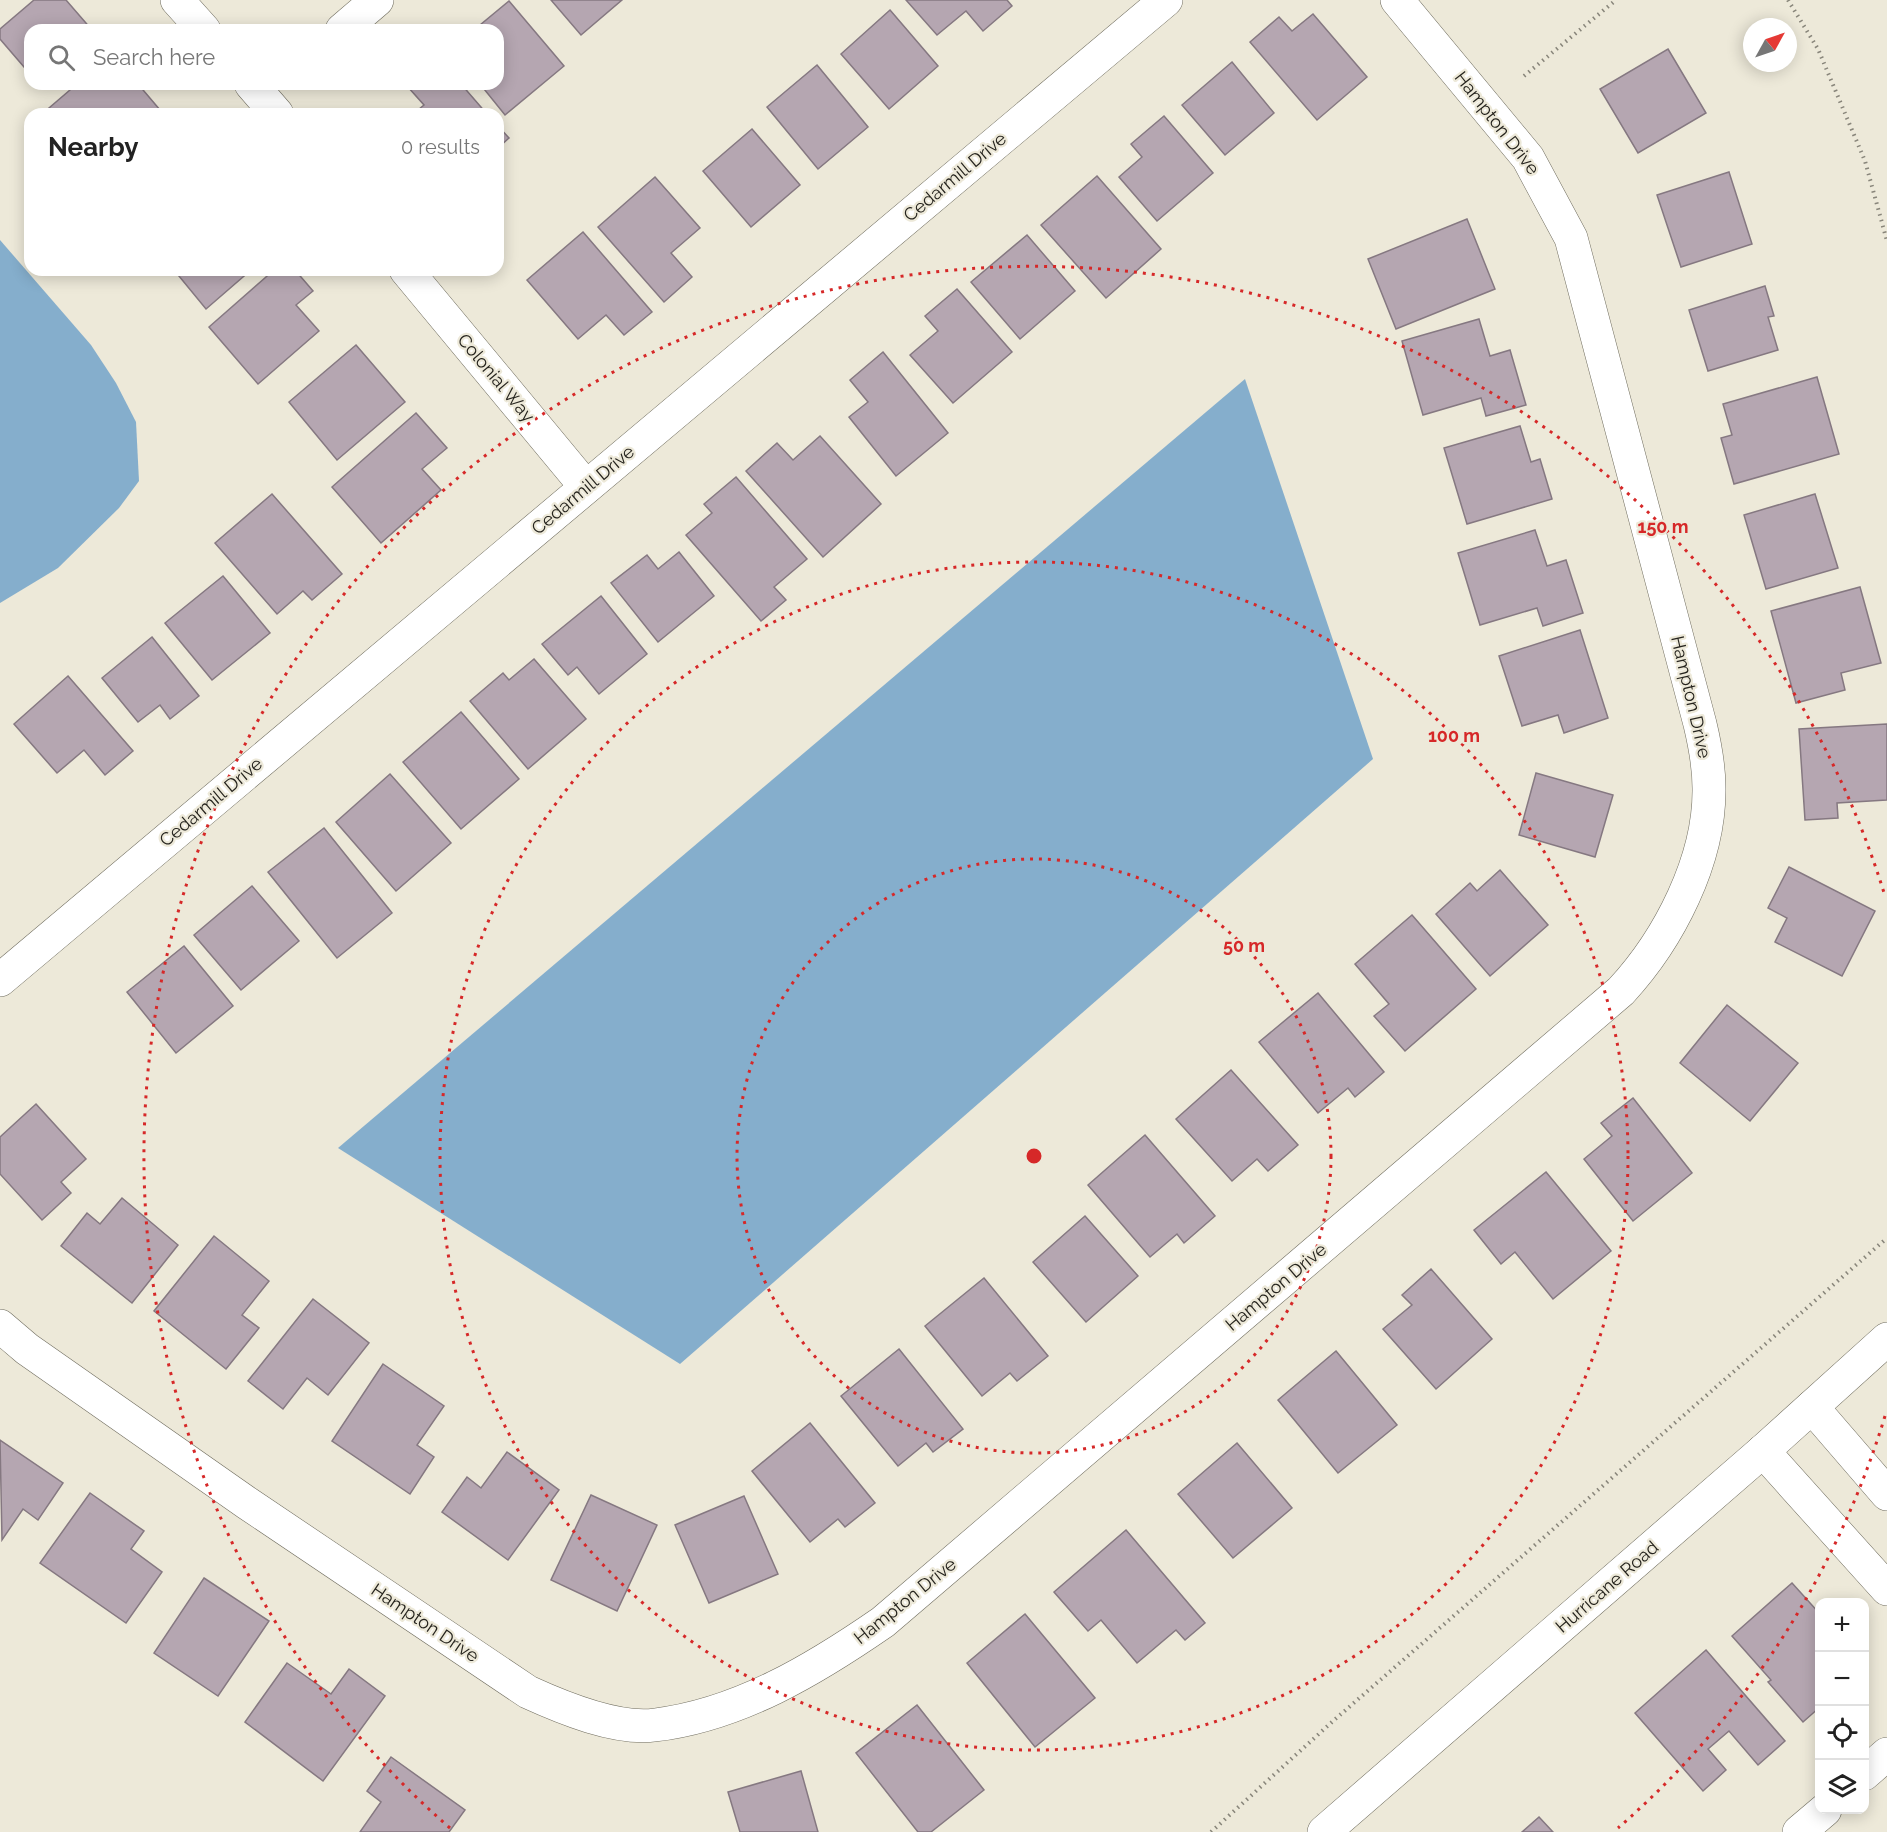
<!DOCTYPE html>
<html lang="en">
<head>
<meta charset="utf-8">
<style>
  :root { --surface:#fff; --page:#f2f2f2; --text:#222; --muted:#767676; --line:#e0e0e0 }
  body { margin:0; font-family:Raleway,sans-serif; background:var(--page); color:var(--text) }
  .controls { position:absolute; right:18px; bottom:18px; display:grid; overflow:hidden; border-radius:12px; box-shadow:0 3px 15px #0003 }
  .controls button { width:54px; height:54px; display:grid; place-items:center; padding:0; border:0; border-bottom:2px solid var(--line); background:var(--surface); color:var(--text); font:30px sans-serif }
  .compass { position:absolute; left:1743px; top:18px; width:54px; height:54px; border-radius:50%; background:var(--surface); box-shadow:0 3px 15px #0003; rotate:50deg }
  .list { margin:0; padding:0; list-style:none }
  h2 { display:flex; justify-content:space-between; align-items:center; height:78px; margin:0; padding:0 24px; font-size:26px }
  h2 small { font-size:20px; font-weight:400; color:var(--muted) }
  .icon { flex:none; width:33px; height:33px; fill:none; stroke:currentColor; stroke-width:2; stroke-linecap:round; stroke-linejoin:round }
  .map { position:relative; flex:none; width:1887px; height:1832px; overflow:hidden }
  .search { position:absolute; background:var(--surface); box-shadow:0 3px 15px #0003; left:24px; top:24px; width:480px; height:66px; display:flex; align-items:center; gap:15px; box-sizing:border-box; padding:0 21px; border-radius:18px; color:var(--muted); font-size:22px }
  .panel { position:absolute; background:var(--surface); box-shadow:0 3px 15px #0003; left:24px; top:108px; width:480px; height:168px; border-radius:18px }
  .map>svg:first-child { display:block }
</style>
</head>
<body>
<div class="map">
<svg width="1887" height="1832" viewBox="0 0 1887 1832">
  <rect width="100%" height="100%" fill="#ede9d9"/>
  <g fill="#85aecc">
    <polygon points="0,240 91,345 116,383 136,422 139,481 119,508 58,568 0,603"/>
    <polygon points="1245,379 1373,759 680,1364 338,1148"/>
  </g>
  <g fill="#b5a6b1" stroke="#857881" stroke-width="1.5">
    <polygon points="34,0 66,0 92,30 30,30 30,74 0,39 0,29"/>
    <polygon points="551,0 622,0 581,35"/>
    <polygon points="906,0 1007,0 1012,6 983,31 966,11 937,35"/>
    <polygon points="509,1 564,66 505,115 480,84 498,84 498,30 474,30"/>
    <polygon points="890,10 938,66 889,109 841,54"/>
    <polygon points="1313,14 1367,77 1317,120 1250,42 1279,17 1292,31"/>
    <polygon points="1668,49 1706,113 1638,153 1600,89"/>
    <polygon points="1232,62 1274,113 1225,155 1182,105"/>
    <polygon points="817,65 868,127 818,169 767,107"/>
    <polygon points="77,84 138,84 160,110 155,114 42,114"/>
    <polygon points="412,84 461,84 487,114 413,114 424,105 408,87"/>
    <polygon points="1164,116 1213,173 1157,221 1119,177 1142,157 1131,144"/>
    <polygon points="498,126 509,138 498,148"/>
    <polygon points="752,129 800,185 751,227 703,171"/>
    <polygon points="1729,172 1752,244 1681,267 1657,195"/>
    <polygon points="1097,176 1161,249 1106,298 1041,225"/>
    <polygon points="655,177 700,228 671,253 692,277 664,302 598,227"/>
    <polygon points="1467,219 1495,289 1396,329 1368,259"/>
    <polygon points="583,232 652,312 624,335 606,315 578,339 527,280"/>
    <polygon points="1027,235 1075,291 1020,339 971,282"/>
    <polygon points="174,270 251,270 206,309"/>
    <polygon points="274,270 295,270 313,291 296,305 319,331 258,384 209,327"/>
    <polygon points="1765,286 1774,316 1768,317 1778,350 1708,371 1689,310"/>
    <polygon points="957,289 1012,352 953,403 910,355 938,331 925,316"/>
    <polygon points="1479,319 1490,356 1510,350 1526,405 1486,416 1481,398 1423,415 1402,341"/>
    <polygon points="356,345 405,402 337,460 289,402"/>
    <polygon points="883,352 948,433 896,476 849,417 868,402 850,380"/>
    <polygon points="1817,377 1839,454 1734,484 1721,438 1732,435 1723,404"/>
    <polygon points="416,413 447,448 422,469 441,490 381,543 332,487"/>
    <polygon points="1520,426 1531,462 1540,459 1552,499 1467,524 1444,448"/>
    <polygon points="820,436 881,504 823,557 746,471 777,443 793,460"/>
    <polygon points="736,477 807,559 774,587 786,600 761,621 686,535 712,513 704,504"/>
    <polygon points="272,494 342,574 312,600 303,591 277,614 215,543"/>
    <polygon points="1815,494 1838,568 1766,589 1744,515"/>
    <polygon points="1535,530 1547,566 1566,560 1583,613 1543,626 1537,608 1480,625 1458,553"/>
    <polygon points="679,552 714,596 658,642 611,583 647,555 658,569"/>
    <polygon points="223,576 270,633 212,680 165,623"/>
    <polygon points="1860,587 1881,663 1841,673 1845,690 1796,703 1771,611"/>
    <polygon points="601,596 647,654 599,694 577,667 568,675 542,644"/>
    <polygon points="1580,630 1608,718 1564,733 1558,715 1522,726 1499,656"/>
    <polygon points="152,637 199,696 170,719 160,705 138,722 102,678"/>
    <polygon points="534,659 586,719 528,769 470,701 503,673 509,680"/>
    <polygon points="68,676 133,751 105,775 84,750 57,773 14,724"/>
    <polygon points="461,712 519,779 461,829 403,762"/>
    <polygon points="1887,724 1887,800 1837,803 1838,818 1805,820 1799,729"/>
    <polygon points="1536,773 1613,795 1595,857 1519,835"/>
    <polygon points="390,774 451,843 396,891 336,822"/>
    <polygon points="324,828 392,913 337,958 268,872"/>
    <polygon points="1789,867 1875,911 1842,976 1775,942 1787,918 1768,908"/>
    <polygon points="1500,870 1548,925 1490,976 1436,914 1470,883 1477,891"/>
    <polygon points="252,886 299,941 241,990 194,935"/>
    <polygon points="1412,915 1476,989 1405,1051 1374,1016 1389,1004 1355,964"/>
    <polygon points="184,946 233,1006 176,1053 127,992"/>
    <polygon points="1318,993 1384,1072 1355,1097 1348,1088 1318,1113 1259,1042"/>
    <polygon points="1727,1005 1798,1063 1750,1121 1680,1063"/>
    <polygon points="1231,1070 1298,1145 1268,1171 1257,1159 1232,1181 1176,1119"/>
    <polygon points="1633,1098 1692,1173 1633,1221 1584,1159 1612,1136 1601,1123"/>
    <polygon points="36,1104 86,1159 61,1182 71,1193 42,1220 0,1174 0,1137"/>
    <polygon points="1145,1135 1215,1216 1184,1243 1177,1234 1150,1257 1088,1185"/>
    <polygon points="1546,1172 1611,1251 1553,1299 1515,1252 1501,1264 1474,1230"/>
    <polygon points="122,1198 178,1245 132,1303 61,1246 87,1213 100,1224"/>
    <polygon points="1085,1216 1138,1276 1086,1322 1033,1262"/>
    <polygon points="214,1236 269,1281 242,1315 259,1328 226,1369 154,1311"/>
    <polygon points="1431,1269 1492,1339 1436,1389 1383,1329 1412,1305 1402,1295"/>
    <polygon points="984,1278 1048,1356 1017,1381 1010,1373 982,1396 925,1326"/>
    <polygon points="313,1299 369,1343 328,1395 307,1378 283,1409 248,1381"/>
    <polygon points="899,1349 963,1429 933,1452 926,1443 898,1466 841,1396"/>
    <polygon points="1336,1351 1397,1425 1338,1473 1278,1400"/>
    <polygon points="383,1364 444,1406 417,1445 434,1457 410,1494 332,1441"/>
    <polygon points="810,1423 875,1503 845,1527 838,1519 810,1542 752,1471"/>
    <polygon points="0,1440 63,1483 38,1520 23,1509 2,1540"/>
    <polygon points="1237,1443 1292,1508 1233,1558 1178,1494"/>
    <polygon points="507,1452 559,1490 508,1560 442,1512 467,1477 481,1488"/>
    <polygon points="90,1493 144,1531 131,1549 162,1572 126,1623 40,1563"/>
    <polygon points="591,1495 657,1525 617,1611 551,1580"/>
    <polygon points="744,1496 778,1574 709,1603 675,1525"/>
    <polygon points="1126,1530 1205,1623 1185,1640 1176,1630 1137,1663 1101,1620 1088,1631 1054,1592"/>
    <polygon points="204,1578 269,1621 218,1696 154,1653"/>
    <polygon points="1792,1583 1820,1614 1820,1707 1803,1722 1768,1682 1771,1680 1732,1636"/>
    <polygon points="1025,1614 1095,1698 1035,1747 967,1663"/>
    <polygon points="1706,1650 1785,1741 1758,1765 1729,1731 1708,1749 1726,1770 1703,1791 1635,1713"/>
    <polygon points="287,1663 331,1694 349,1669 385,1696 323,1781 245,1722"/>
    <polygon points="917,1705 984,1790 931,1832 918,1832 856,1753"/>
    <polygon points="391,1757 465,1810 449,1832 360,1832 381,1802 367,1791"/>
    <polygon points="801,1771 818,1832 740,1832 728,1792"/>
    <polygon points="1539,1817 1553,1832 1522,1832"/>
  </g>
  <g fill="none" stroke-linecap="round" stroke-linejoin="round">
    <g stroke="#706d5f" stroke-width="34">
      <g id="minor">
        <polyline points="177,0 204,30"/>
        <polyline points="342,30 377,0"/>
        <polyline points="251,84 277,114"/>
        <polyline points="406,270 586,487"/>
        <polyline points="0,980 1166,0"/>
        <path d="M0,1326L27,1349L247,1503L528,1692C563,1708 616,1730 655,1725C739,1715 815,1669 883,1622L1621,991C1669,939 1710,860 1709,788C1709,766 1705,745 1700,724L1571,238L1528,158L1397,0"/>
        <polyline points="1812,1407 1887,1494"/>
        <polyline points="1763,1451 1887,1589"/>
        <polyline points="1864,1774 1887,1754"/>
        <polyline points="1324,1832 1763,1451 1887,1339"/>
        <polyline points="1799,1832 1825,1810"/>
      </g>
    </g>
    <g stroke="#88857a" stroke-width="4" stroke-dasharray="1.5 4.5" stroke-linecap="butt">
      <polyline points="1788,0 1818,49 1865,161 1887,241"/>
      <polyline points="1524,76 1616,0"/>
      <polyline points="1211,1832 1332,1722 1887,1238"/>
    </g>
    <use href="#minor" stroke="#fff" stroke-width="33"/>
  </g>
  <g fill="none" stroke="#d62828" stroke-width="3" stroke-dasharray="3 6">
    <circle cx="1034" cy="1156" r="297"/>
    <circle cx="1034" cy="1156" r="594"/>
    <path d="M1885 1416A890 890 0 0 1 1618 1828M450 1828A890 890 0 1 1 1885 896"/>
  </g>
  <g text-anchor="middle" stroke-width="4.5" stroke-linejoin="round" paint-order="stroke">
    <g font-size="18" fill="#25231d" stroke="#ede9d9">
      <text transform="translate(1497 123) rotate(52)" y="6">Hampton Drive</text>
      <text transform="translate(955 177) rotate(-40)" y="6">Cedarmill Drive</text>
      <text transform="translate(496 378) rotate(50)" y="6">Colonial Way</text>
      <text transform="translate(583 490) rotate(-40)" y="6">Cedarmill Drive</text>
      <text transform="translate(1691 697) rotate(77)" y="6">Hampton Drive</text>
      <text transform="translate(211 802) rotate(-40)" y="6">Cedarmill Drive</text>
      <text transform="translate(1276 1287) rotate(-40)" y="6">Hampton Drive</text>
      <text transform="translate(1607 1587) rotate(-41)" y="6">Hurricane Road</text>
      <text transform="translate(905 1601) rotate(-39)" y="6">Hampton Drive</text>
      <text transform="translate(425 1623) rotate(34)" y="6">Hampton Drive</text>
    </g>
  </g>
  <circle cx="1034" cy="1156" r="9" fill="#d62828" stroke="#ede9d9" stroke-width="3"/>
  <g font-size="18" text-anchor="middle" font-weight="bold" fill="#d62828" stroke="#ede9d9" stroke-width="4.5" stroke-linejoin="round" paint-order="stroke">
    <text x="1663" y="533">150 m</text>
    <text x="1454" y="742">100 m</text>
    <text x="1244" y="952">50 m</text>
  </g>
</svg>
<div class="controls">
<button>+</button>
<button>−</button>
<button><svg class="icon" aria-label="locate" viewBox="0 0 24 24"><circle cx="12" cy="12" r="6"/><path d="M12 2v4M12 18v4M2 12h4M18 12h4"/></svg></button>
<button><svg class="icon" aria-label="layers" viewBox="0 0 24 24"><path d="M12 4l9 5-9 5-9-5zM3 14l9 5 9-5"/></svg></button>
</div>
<svg class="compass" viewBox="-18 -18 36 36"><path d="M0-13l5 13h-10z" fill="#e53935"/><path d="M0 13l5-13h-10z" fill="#767676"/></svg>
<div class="search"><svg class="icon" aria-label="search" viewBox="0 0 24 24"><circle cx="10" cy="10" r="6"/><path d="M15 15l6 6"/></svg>Search here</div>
<section class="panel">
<h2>Nearby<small>0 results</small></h2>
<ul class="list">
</ul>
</section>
</div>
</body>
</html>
